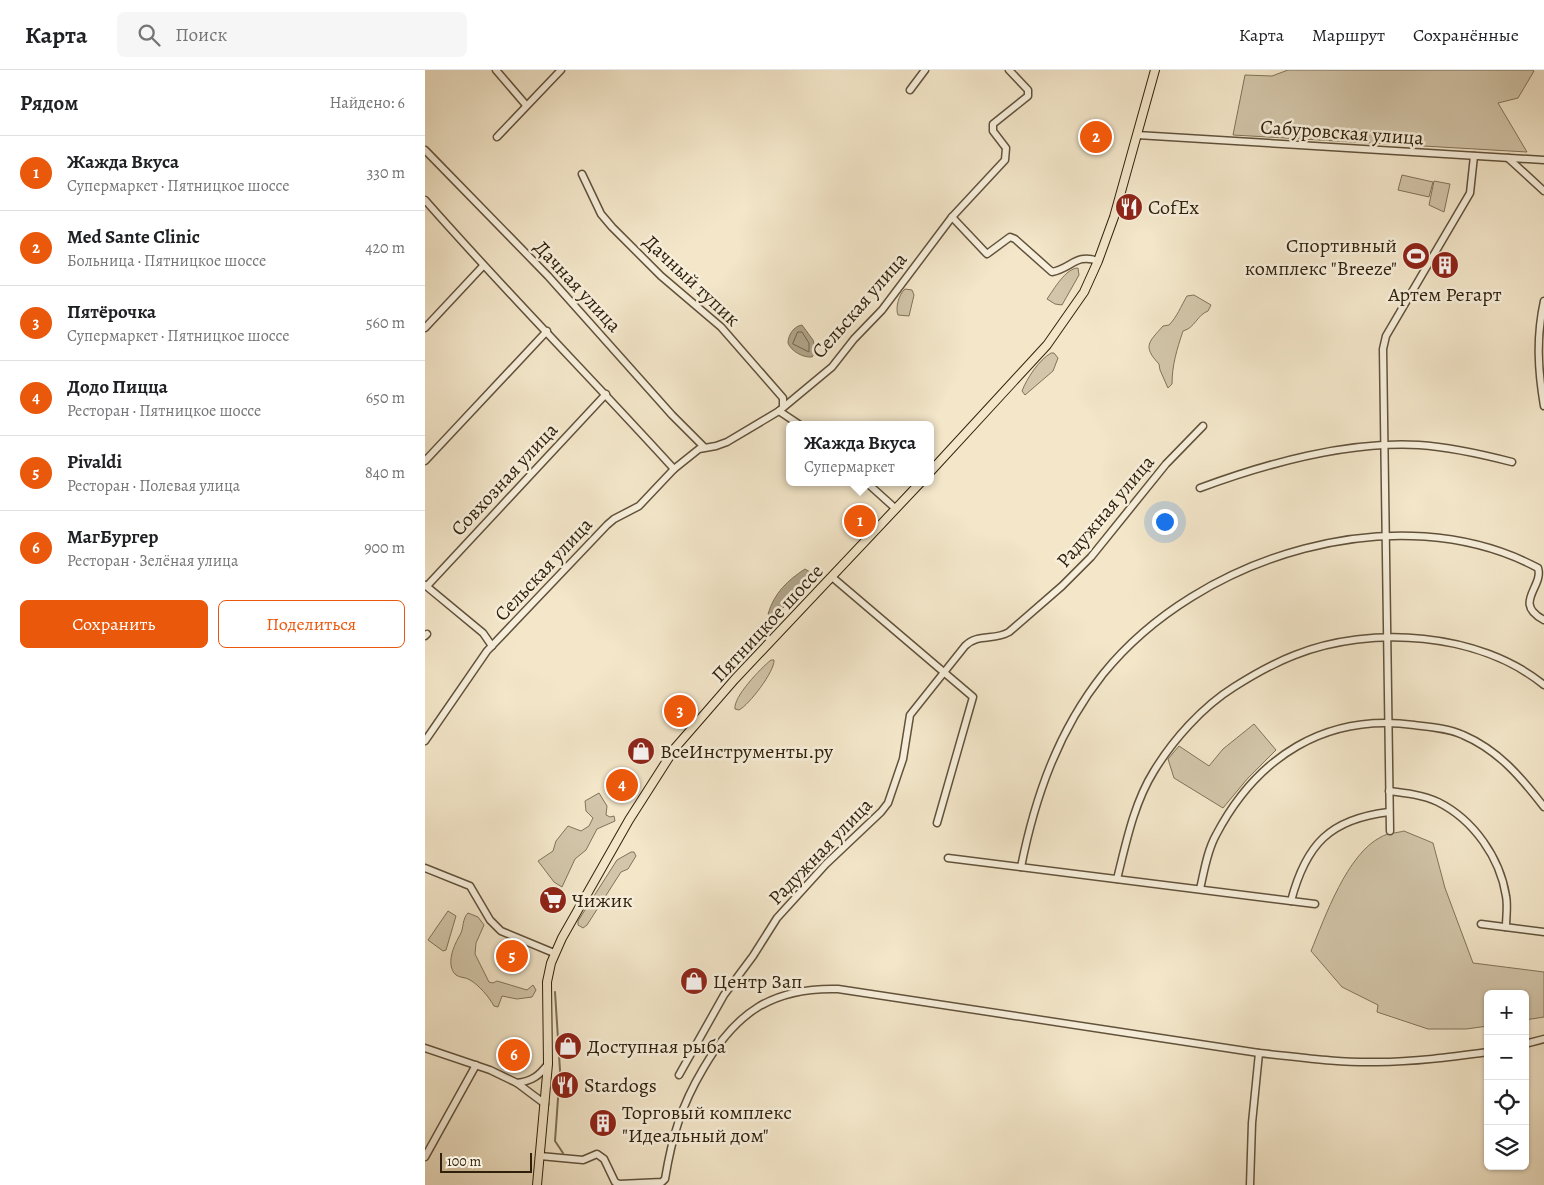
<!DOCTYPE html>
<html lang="ru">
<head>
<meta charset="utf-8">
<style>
  :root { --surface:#fff; --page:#f6f6f6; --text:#202124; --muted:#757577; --line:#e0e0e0; --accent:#ea580c }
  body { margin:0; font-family:Alegreya,serif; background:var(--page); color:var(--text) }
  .controls { position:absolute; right:15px; bottom:15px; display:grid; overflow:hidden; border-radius:8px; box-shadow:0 1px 4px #0004 }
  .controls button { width:45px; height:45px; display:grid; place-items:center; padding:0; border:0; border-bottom:1px solid var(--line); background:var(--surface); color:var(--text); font:25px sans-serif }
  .scale { position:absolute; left:15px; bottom:12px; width:92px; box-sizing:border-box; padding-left:5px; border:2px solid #30210c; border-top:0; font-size:14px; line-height:18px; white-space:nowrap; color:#30210c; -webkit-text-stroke:4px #f7efdc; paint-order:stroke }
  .you { position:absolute; left:739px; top:451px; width:18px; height:18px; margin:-12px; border:4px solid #fff; border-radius:50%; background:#1a73e8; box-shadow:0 0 0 8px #1a73e833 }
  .badge { display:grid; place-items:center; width:32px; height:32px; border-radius:50%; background:var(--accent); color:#fff; font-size:16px; font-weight:700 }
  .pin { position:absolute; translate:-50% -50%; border:2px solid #fff; box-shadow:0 1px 5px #0006 }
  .popup { position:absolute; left:361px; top:351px; width:148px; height:65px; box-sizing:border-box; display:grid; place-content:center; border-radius:8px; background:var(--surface); filter:drop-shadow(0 1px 4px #0005); font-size:16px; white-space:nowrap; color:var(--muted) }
  .popup b { font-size:19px; color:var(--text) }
  .popup::after { content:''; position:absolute; left:50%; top:100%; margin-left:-10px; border:10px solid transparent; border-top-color:var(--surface) }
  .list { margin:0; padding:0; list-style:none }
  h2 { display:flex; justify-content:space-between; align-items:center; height:65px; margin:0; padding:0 20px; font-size:21px }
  h2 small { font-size:16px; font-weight:400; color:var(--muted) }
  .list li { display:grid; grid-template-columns:32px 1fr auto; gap:15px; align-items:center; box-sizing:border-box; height:75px; padding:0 20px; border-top:1px solid var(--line) }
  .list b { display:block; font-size:19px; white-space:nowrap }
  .list p { margin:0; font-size:16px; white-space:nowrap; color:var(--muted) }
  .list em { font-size:16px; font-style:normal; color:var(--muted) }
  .actions { display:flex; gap:10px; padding:15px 20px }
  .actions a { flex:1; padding:11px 0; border:1px solid var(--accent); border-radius:8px; text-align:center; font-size:18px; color:var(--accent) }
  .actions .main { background:var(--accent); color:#fff }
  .icon { flex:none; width:28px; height:28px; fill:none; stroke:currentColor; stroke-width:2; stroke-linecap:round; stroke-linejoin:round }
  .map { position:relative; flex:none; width:1119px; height:1115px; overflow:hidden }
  header { display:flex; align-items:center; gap:30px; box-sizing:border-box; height:70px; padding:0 25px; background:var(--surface); border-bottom:1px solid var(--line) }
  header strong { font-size:24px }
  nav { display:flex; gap:28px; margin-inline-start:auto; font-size:18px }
  .search { width:350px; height:45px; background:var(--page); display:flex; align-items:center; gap:12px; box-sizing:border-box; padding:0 18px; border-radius:8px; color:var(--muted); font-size:19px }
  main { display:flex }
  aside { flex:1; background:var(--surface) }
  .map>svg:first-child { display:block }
</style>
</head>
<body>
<header>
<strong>Карта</strong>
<div class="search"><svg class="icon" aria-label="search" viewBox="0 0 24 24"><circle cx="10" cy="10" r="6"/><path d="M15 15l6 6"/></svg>Поиск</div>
<nav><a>Карта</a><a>Маршрут</a><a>Сохранённые</a></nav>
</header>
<main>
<aside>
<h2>Рядом<small>Найдено: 6</small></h2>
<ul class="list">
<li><span class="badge">1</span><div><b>Жажда Вкуса</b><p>Супермаркет · Пятницкое шоссе</p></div><em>330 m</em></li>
<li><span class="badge">2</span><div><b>Med Sante Clinic</b><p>Больница · Пятницкое шоссе</p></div><em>420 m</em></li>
<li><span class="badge">3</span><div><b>Пятёрочка</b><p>Супермаркет · Пятницкое шоссе</p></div><em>560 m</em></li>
<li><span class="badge">4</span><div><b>Додо Пицца</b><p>Ресторан · Пятницкое шоссе</p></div><em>650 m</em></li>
<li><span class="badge">5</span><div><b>Pivaldi</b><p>Ресторан · Полевая улица</p></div><em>840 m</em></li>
<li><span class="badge">6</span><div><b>МагБургер</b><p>Ресторан · Зелёная улица</p></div><em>900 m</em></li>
</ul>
<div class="actions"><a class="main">Сохранить</a><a>Поделиться</a></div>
</aside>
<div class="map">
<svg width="1119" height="1115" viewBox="0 0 1119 1115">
  <rect width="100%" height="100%" fill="#f3e6c9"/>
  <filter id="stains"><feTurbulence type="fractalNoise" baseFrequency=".004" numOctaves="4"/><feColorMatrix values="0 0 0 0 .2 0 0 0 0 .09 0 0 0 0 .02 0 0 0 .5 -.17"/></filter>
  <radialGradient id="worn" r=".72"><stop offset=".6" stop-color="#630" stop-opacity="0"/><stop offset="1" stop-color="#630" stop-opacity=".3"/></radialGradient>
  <g fill="#d2c5a9" stroke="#81735a">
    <polygon points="863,0 1107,0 1109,1 1093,28 1073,33 1102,82 808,65 820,5 847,6"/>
    <polygon points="977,105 1008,112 1004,127 973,120"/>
    <polygon points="1009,111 1025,114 1019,142 1004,135"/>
    <path d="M653,198L654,205L637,235L630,234L622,229C629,219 641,198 653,198Z"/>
    <path d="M480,219L487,220L489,225L484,246L473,245C470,238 474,224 480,219Z"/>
    <path d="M769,225L786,235L783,241C772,245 770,258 758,261C752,279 747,295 747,314L743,318L735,300L734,294C717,276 724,272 738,256L744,255C752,247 756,236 762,226Z"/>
    <path d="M626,283H629L633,288L628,301L600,325L597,321C602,308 614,290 626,283Z"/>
    <path d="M346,590H349C350,601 324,635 314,640L310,639C308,627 336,598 346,590Z"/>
    <polygon points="829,654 851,680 823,708 798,738 749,708 743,689 754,676 784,696 798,679"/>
    <polygon points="174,723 182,736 181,745 185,747 189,746 190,751 172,759 161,780 150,789 137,817 129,812 113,791 128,781 131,771 143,756 156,761 164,756 168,748 161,741 160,731"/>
    <path d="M979,761L1008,773L1020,818L1048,893L1119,902V947L1100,950V924H1063V956L1041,959H1003L952,942L953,935L917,917L886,881C900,847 922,784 956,767C962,763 972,763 979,761Z"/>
    <polygon points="206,782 209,782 211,786 203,799 196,802 162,855 158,858 153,855 153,851 192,790"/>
    <polygon points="23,841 31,846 21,880 18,881 3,870"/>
    <path d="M43,843L53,847L59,855L51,873L50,884L64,912L68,913L72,911L102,920L108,915L111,920L107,927L92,929L77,926L73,937L69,936C64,927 54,915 45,910C41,907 35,908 31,905C20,895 29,875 35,865C39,858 37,849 43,843Z"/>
  </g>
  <g fill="#b1a389" stroke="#7d6f57">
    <path d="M377,255L388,270L391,282L387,287C378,288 366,281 363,273C363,265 369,256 377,255Z"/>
    <path d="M380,499L385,502L386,510L349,547L343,544C349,523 363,510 380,499Z"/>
  </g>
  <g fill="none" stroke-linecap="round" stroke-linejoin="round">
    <polygon stroke="#70624a" stroke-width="1" points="373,262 377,262 384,273 384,282 368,274"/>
    <polyline stroke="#7d6f57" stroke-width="2" points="130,922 135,1000 130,1071 138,1083"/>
    <g stroke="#61523b" stroke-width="9">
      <g id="minor">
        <polyline points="71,0 101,35"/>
        <polyline points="485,20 500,0"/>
        <polyline points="712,65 1119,90"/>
        <polyline points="72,67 136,0"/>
        <polyline points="0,80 123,206 247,345 279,377"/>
        <polyline points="1083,88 1119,121"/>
        <polyline points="157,104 176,144 187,157 236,206 296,257 358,328 358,336"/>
        <path d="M0,130C81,222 167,309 249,399"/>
        <path d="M527,147L562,184L585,167L590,169L627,202C647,198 651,183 673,191"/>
        <path d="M1119,231C1111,268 1113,300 1119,336"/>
        <polyline points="0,258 58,196"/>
        <polyline points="354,341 375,355"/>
        <polyline points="0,391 122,261"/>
        <polyline points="441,412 471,439"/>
        <path d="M775,418C843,393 921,371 994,375C1025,377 1056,384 1087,392"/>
        <polyline points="407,507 548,627 512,753"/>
        <polyline points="0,515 58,563 67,576"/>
        <polyline points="2,516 181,324"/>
        <polyline points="0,566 2,564"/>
        <polyline points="0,671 62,581 182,455 189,449 214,436 249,399 274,379 291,376 302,372 354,341 407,297 429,269 457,240 527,147 580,90 581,78 568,61 568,54 603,26 603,20 584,0"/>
        <path d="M964,721C981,723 998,725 1013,732C1049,750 1075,788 1081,826C1083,836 1081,847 1081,857"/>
        <polyline points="965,761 958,279 961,266 1045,123 1049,86"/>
        <polyline points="523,788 890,834"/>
        <path d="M596,797C610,727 633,661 678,604C774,485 974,424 1113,498C1119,517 1087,533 1119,550"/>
        <polyline points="0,798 45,816 65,850 76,861 129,883"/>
        <path d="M692,809C701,773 709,733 729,701C748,670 777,637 809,617C828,605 849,593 870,585C946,555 1054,562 1119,615"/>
        <path d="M775,819C779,802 782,781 791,765C832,687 900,643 989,655C1005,657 1023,658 1038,665C1073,680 1096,707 1119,737"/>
        <path d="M866,831C881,774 905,749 964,742"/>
        <polyline points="1056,854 1119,862"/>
        <polyline points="1100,974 1119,969"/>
        <polyline points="0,978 65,1000 92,1013 120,1034"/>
        <path d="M254,1005L299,925L328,886L352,848L401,794L456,742L463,733L478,689L485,645L540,576C553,563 569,571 584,562L637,516L666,487L741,394L778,356"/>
        <path d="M92,1013C107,1011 114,1006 123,994"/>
        <path d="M115,1086L158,1090L172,1084L179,1089L190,1112L194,1114L237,1112L240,1109C247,1067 256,1036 278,999C310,943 347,917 413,919L834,983C873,987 913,993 952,992C989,992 1026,987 1063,982"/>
        <polyline points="0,1087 51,995"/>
        <polyline points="825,1115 827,1053 834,983"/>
      </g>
    </g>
    <g stroke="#30210c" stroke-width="10">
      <g id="major">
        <polyline points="505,402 622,275 659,222 673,191 689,147 730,0"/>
        <polyline points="112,1115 123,994 122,912 126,893 137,868 204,750 250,678 310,609 496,412"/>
      </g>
    </g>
    <use href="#minor" stroke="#f7efdc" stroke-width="6"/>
    <use href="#major" stroke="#f3e6c9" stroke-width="8"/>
  </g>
  <defs>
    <g id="restaurant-disc" transform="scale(1.4375)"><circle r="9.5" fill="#8f2418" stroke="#f7efdc"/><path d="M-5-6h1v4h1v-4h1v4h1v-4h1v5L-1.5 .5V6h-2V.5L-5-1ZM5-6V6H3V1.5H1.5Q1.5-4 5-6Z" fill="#fff"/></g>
    <g id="stadium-disc" transform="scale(1.4375)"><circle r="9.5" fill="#8f2418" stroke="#f7efdc"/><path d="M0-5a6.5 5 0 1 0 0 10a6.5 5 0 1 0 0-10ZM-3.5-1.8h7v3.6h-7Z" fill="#fff"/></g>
    <g id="building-disc" transform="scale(1.4375)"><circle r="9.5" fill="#8f2418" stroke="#f7efdc"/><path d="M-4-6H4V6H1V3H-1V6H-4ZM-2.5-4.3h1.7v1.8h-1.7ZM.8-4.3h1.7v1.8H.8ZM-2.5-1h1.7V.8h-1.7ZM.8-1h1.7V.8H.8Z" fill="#fff"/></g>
    <g id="shop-disc" transform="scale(1.4375)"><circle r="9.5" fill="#8f2418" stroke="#f7efdc"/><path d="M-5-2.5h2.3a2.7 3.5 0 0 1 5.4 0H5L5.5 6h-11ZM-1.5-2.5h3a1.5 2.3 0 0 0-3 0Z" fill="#fff"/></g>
    <g id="supermarket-disc" transform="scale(1.4375)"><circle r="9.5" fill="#8f2418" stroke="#f7efdc"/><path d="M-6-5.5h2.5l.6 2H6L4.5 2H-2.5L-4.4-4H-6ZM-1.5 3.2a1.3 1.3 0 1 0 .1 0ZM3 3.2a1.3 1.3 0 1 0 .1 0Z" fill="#fff"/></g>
  </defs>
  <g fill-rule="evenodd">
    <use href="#restaurant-disc" x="704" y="137"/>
    <use href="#stadium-disc" x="991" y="186"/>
    <use href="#building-disc" x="1020" y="195"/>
    <use href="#shop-disc" x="216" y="681"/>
    <use href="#supermarket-disc" x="128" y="830"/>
    <use href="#shop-disc" x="269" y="911"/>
    <use href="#shop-disc" x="143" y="976"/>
    <use href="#restaurant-disc" x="140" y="1015"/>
    <use href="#building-disc" x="178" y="1053"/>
  </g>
  <g text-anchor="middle" stroke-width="5" stroke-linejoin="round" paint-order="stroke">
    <g font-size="20" fill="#30210c" stroke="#f7efdc">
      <text transform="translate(917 62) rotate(4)" y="7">Сабуровская улица</text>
      <text transform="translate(267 210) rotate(43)" y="7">Дачный тупик</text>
      <text transform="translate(153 216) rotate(47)" y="7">Дачная улица</text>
      <text transform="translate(434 235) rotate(-49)" y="7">Сельская улица</text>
      <text transform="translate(79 409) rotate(-47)" y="7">Совхозная улица</text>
      <text transform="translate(680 441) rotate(-50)" y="7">Радужная улица</text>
      <text transform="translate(118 499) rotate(-47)" y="7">Сельская улица</text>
      <text transform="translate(342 553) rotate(-47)" y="7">Пятницкое шоссе</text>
      <text transform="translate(395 781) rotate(-46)" y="7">Радужная улица</text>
    </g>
    <g font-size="20" fill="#30210c" stroke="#f7efdc" text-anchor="start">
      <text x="723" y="144">CofEx</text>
      <text x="972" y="182" text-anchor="end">Спортивный<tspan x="972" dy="23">комплекс "Breeze"</tspan></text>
      <text x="1020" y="231" text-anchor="middle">Артем Регарт</text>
      <text x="235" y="688">ВсеИнструменты.ру</text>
      <text x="147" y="837">Чижик</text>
      <text x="288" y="918">Центр Зап</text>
      <text x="162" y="983">Доступная рыба</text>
      <text x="159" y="1022">Stardogs</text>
      <text x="197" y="1049">Торговый комплекс<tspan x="197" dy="23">"Идеальный дом"</tspan></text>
    </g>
  </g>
  <rect width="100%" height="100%" filter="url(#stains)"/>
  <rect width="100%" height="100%" fill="url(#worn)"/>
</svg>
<div class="controls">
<button>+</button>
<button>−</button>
<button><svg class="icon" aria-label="locate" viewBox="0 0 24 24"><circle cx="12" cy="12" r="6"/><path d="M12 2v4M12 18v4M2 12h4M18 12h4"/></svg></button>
<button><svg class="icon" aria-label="layers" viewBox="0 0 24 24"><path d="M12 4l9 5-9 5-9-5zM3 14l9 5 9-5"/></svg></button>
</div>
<div class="scale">100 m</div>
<div class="you"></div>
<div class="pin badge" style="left:435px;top:451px">1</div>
<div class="popup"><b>Жажда Вкуса</b>Супермаркет</div>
<div class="pin badge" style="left:671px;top:67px">2</div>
<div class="pin badge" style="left:255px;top:641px">3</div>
<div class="pin badge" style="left:197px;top:715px">4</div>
<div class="pin badge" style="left:87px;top:886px">5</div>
<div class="pin badge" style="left:89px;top:985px">6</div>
</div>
</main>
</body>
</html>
